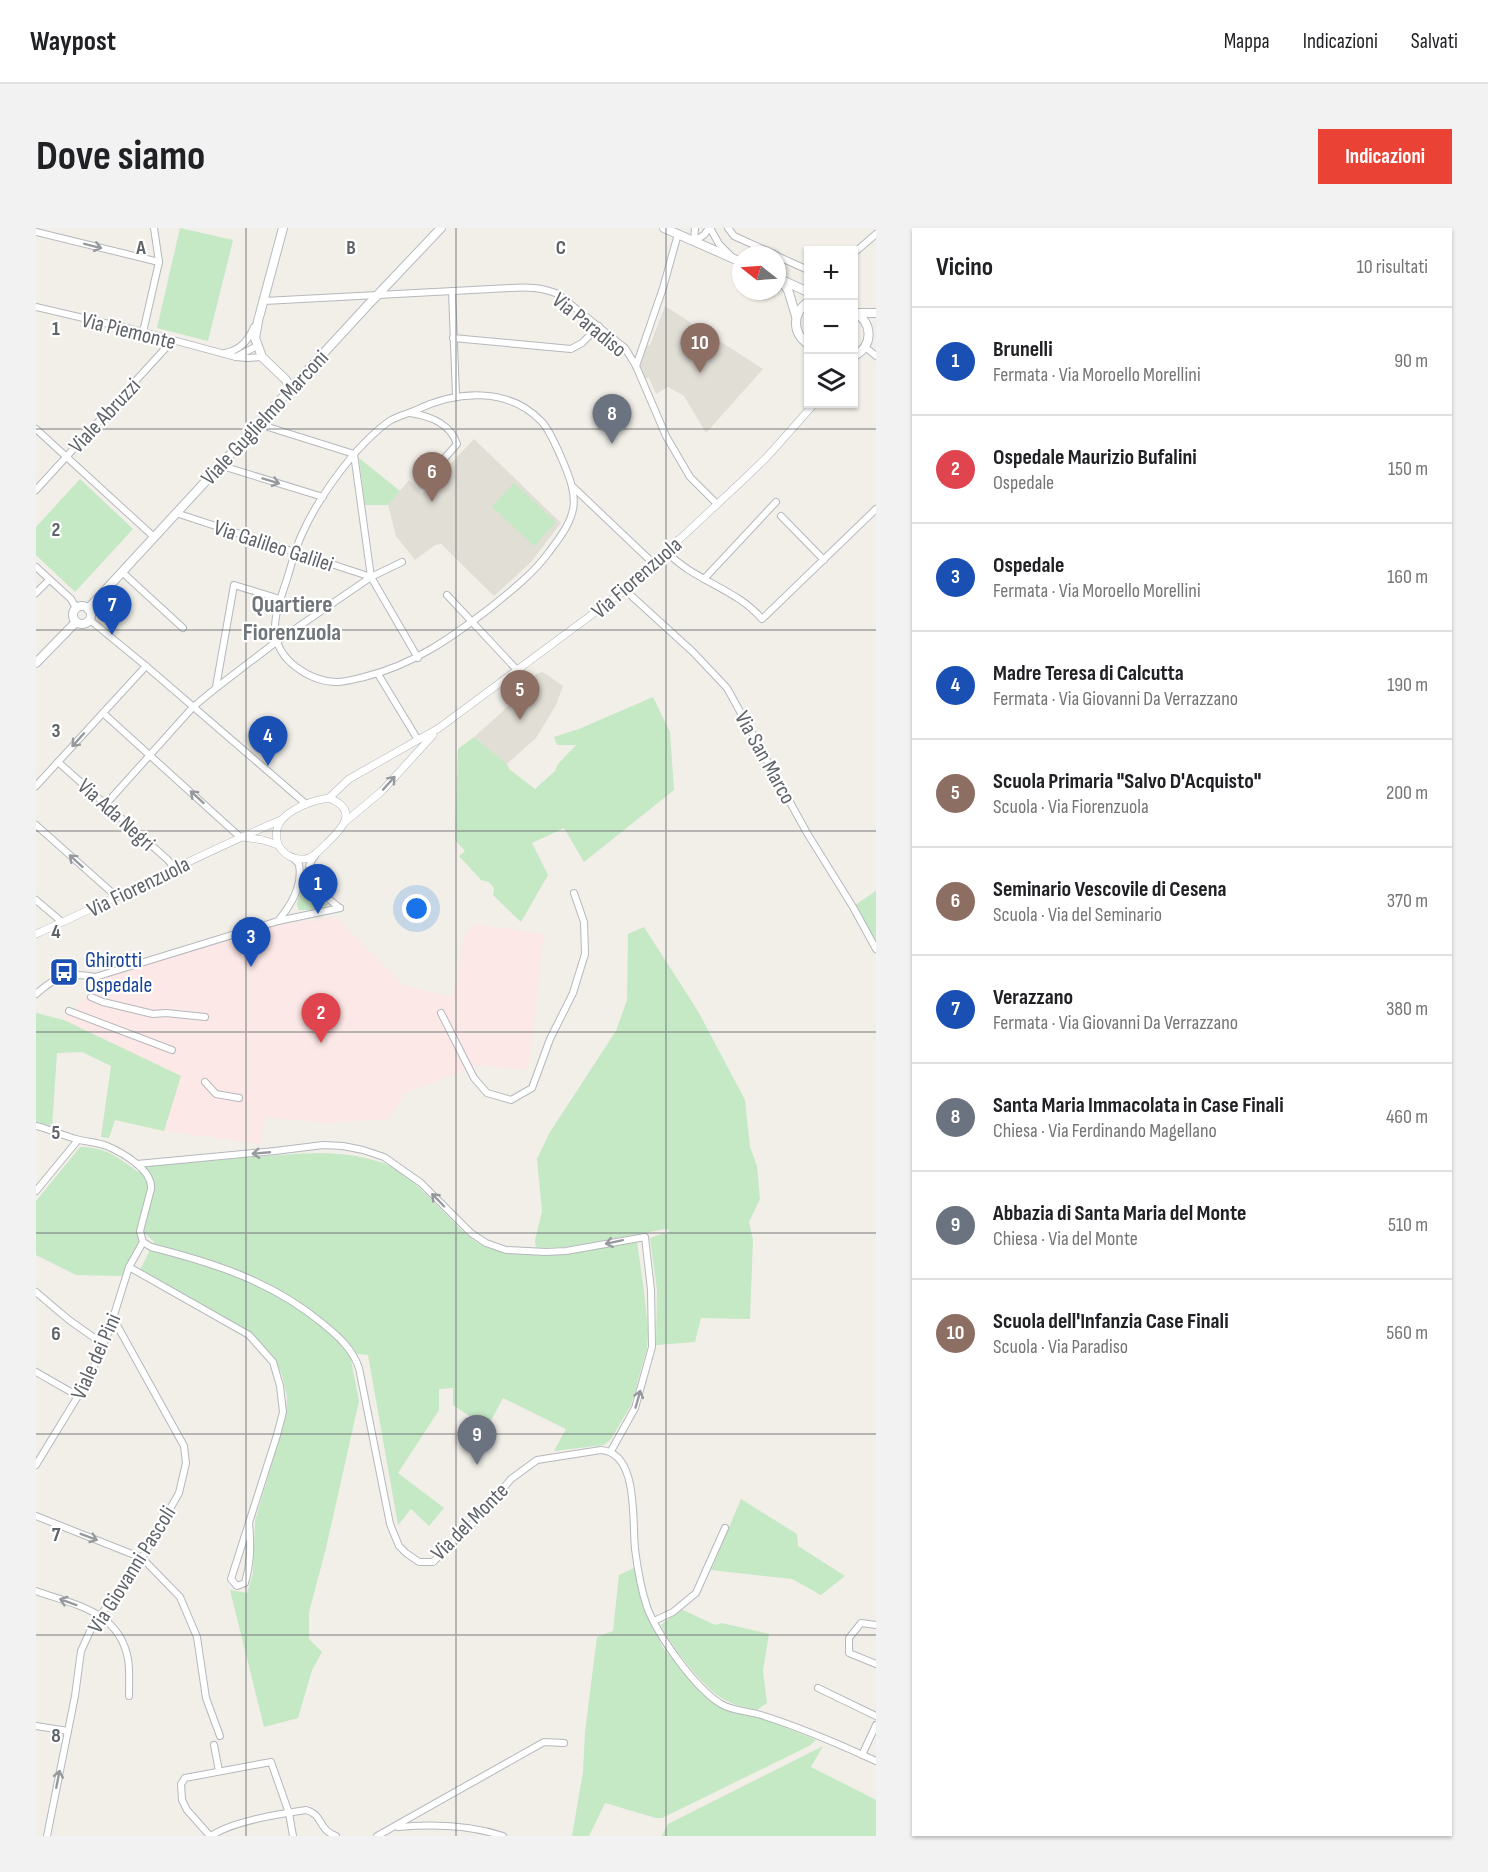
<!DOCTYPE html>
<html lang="it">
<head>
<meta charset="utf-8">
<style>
  :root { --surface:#fff; --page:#f2f2f2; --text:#202124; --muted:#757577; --line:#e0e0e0; --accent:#ea4335 }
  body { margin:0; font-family:"Sofia Sans Condensed",sans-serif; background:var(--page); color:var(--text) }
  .controls { position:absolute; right:18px; top:18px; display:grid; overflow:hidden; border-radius:0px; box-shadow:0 2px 4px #0004 }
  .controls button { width:54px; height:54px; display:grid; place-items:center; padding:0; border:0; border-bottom:2px solid var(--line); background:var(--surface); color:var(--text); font:30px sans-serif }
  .compass { position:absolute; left:696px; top:18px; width:54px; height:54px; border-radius:50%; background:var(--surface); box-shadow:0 2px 4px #0004; rotate:287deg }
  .you { position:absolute; left:381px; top:681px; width:21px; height:21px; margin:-15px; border:4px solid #fff; border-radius:50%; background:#1a73e8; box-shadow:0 0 0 9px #1a73e833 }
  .badge { display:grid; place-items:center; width:39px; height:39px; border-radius:50%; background:var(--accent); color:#fff; font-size:20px; font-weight:700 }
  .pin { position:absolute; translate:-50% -50px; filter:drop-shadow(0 2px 3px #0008) }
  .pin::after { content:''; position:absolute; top:32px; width:21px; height:18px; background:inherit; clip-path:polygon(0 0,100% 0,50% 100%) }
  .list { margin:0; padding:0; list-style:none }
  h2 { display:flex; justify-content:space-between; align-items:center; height:78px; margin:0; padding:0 24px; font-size:26px }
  h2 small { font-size:20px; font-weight:400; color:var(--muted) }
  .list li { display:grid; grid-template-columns:39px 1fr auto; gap:18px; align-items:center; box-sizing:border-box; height:108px; padding:0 24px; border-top:2px solid var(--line) }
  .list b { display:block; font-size:22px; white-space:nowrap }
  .list p { margin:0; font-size:20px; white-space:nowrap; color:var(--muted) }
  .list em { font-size:20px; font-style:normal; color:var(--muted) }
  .icon { flex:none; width:33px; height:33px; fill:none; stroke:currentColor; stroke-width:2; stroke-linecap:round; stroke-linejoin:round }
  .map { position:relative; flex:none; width:840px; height:1608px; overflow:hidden; border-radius:0px }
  header { display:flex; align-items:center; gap:36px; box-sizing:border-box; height:84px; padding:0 30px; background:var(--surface); border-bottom:2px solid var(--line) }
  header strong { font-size:28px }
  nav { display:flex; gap:33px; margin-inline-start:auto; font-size:21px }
  .intro { display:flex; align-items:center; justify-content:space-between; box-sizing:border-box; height:144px; padding:0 36px }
  h1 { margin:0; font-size:42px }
  .button { padding:15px 27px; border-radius:0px; background:var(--accent); color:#fff; font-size:21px; font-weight:700 }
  main { display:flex; gap:36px; padding:0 36px }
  aside { flex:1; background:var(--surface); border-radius:0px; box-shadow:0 2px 4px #0004 }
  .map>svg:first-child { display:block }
</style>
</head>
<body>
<header>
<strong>Waypost</strong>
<nav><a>Mappa</a><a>Indicazioni</a><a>Salvati</a></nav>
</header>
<div class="intro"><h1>Dove siamo</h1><a class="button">Indicazioni</a></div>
<main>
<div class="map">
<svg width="840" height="1608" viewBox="0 0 840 1608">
  <rect width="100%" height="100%" fill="#f1efe8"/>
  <g fill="#e1ded6">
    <polygon points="629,78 727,141 670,205 648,168 632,159 620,166 613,150 607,151 602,137 609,118 614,117"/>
    <polygon points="438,211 525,295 495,334 458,368 405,316 399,317 379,332 360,308 352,277 373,252 386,266"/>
    <polygon points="507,444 527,458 520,477 500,510 471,536 438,509 465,485 500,446"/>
  </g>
  <polygon fill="#fce8e6" points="300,689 368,757 417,769 429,705 439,696 508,706 492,842 443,837 370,864 353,891 285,895 229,889 224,916 128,903 144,848 28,792 68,749 241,697"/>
  <g fill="#c5e8c5">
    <polygon points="144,0 197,12 172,113 121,100"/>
    <polygon points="323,230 364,263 352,277 329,277"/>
    <polygon points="44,251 97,301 39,364 0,327 0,299"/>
    <polygon points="478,255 520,294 498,318 456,279"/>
    <polygon points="617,469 634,504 638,562 548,634 528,600 496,615 512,647 485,694 457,667 458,660 453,654 445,652 423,628 429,623 419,612 422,521 438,509 471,536 473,541 499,561 519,543 522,536 540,517 521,517 518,509 543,501"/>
    <polygon points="268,657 292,677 274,682 263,682 261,676 266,658"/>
    <polygon points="840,663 840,714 819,677"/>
    <polygon points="608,699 663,785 709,872 714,919 721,938 724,971 713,994 717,1012 714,1091 665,1090 659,1114 620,1117 621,1062 614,1010 634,1003 630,1001 530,1019 500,1020 499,1012 506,984 501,931 514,904 580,803 591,772 592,706"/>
    <polygon points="0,785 28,792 145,848 128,903 79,892 73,910 65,909 75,838 46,824 21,825 16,898 0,894"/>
    <path d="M44,919C67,918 84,930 102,944L109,938C145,935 181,932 217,929C263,926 302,920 347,935C370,943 393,970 410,986C420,997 431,1009 444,1016C487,1038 555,1020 601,1014L608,1063L612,1102L611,1120L595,1177L575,1211L568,1217L518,1223L530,1201L467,1170L451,1200L417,1177V1160L403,1161V1182L362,1245L408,1280L393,1298L375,1281L362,1297L332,1127L322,1126L315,1132L323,1173L290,1320L273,1384V1411L286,1424L276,1442L262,1490L228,1499L194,1362L211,1365L217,1345L219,1293L250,1188L251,1169L246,1147L238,1129L214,1105L104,1042L118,1014L110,1006L90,1037L86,1048L40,1047L0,1027V973Z"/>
    <polygon points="705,1271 761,1306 762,1318 809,1348 785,1367 756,1351 675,1342"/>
    <polygon points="598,1340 615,1394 627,1420 666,1466 685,1480 728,1491 780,1512 773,1518 626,1590 620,1590 569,1575 553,1608 536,1608 547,1544 549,1504 561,1409 577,1403 583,1347"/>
    <path d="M645,1381L679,1397L686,1395L733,1406L727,1443L731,1475L721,1482C710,1480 699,1477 689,1472C668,1461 636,1419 625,1397Z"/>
    <polygon points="787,1518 775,1539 840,1572 840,1608 626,1608 632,1596"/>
  </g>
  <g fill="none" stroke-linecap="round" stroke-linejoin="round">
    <g stroke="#b5b8bc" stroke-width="8">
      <g id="minor">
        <polyline points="674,0 683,16 695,28"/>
        <polyline points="692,0 698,8 740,27"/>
        <polyline points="0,4 123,34"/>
        <polyline points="658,13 668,7 673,0"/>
        <polyline points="658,13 659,0"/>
        <polyline points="818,25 840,6"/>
        <polyline points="741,28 772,42"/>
        <polyline points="416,63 420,168"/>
        <path d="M228,73L474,60C491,59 505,59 522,66L589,120L600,138L630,208L654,249L681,276"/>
        <polyline points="0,79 107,104 200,129 211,130 226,129"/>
        <polyline points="107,104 123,34 118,0"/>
        <polyline points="417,110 535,121 546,115 563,98"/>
        <polyline points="829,119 840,128"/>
        <path d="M189,125C204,122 212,113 218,99"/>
        <polyline points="200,129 221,118"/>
        <polyline points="600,138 627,60 642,6"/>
        <path d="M374,185C394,188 414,195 421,216L393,248"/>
        <path d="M223,194L232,199L318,226C298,250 279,277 266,306C260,319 256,334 252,348C241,382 226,413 260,439C272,448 286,454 301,454C310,454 320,451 328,449C377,437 415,410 454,380C475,363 497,346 513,324C542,286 545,274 525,229C520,218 514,203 506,194C472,158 420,163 380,182C371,186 363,188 355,192C341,201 329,214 318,226L335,349L382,430"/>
        <polyline points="0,201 118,309"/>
        <polyline points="183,237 287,269"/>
        <polyline points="537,259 618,336"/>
        <polyline points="0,262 136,113"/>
        <polyline points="140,285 335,349"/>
        <polyline points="745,288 788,332"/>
        <path d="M631,324C658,353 701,361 726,391L840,281"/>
        <polyline points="0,339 35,371 40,380"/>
        <polyline points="86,344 147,400"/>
        <polyline points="668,351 740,274"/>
        <polyline points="589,362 657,424 691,460 771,605 817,679 840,721"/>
        <polyline points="0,365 13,352"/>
        <polyline points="411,367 481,442"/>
        <polyline points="54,392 110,438 270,576"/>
        <polyline points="342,446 382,512"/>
        <polyline points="180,459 198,357 244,371"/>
        <polyline points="67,485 204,609"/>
        <polyline points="22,534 132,632 138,640"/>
        <polyline points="0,558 110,438"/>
        <polyline points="70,576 157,479 180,460 240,414 335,349 366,334"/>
        <polyline points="0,597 81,669"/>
        <path d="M279,628C260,649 289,668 304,680"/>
        <polyline points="264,649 280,662"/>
        <polyline points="0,672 26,694"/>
        <path d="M242,693C255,677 267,658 263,636L256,629"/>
        <path d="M0,766C20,748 33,744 59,749L242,693L304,680"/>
        <polyline points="55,769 67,774 117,786 130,785 169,789"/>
        <polyline points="33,783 136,822"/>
        <polyline points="405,785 438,850 451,865 475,872 496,860 514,811 537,765 549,726 548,694 538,665"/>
        <polyline points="169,854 180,866 203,870"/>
        <path d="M0,898C13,901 26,907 40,911C50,914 61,914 71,918C87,925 117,942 115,961L104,1003L107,1014L115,1019C178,1035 235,1053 286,1095C302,1108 316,1120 323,1140L354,1296L363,1318L370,1325L383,1334H397L445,1287L475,1251L501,1232L565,1222C603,1225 596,1293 599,1321C601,1337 606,1364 611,1379C622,1408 659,1460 685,1476C696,1483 713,1483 725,1487C764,1499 803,1516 840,1533"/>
        <polyline points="101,936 239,923 287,917 307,918 327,922 348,929 385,955 435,1005 450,1015 470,1022 510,1024 530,1023 609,1009 615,1062 616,1119 599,1180 575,1223"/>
        <polyline points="0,963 42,912"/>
        <path d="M93,1039L213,1107L237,1134L244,1158L247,1184L241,1207L195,1351L201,1358L209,1355C215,1334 215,1316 213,1294"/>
        <polyline points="0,1064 33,1092 67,1116"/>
        <polyline points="0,1144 42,1168"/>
        <polyline points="0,1237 42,1168 58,1138 73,1103 93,1039 107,1014"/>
        <polyline points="0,1288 106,1330 144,1369 161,1409 170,1470 184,1508"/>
        <path d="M0,1363C39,1377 83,1383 92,1431C94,1442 93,1456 93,1468"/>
        <polyline points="618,1393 637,1384 660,1365 689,1300"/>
        <polyline points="840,1397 825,1395 813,1410 813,1425 840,1436"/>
        <polyline points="782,1460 840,1488"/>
        <polyline points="0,1498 32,1503"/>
        <polyline points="178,1517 183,1543"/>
        <polyline points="826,1527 840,1497"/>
        <path d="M362,1599C396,1596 434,1597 467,1608"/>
        <polyline points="11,1608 39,1468 45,1423 56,1399 106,1330 143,1265 150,1235 148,1218 77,1090"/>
        <polyline points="174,1608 151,1582 146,1572 145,1556 149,1550 235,1534 253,1585 257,1608"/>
        <path d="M175,1608C197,1593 243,1586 270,1582C288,1587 281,1601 300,1608"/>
        <polyline points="341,1608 508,1514 528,1515"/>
      </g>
    </g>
    <g stroke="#b5b8bc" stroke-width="8">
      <g id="tertiary">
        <polyline points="293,570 313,551 403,500 589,362 705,254 731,229 778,176"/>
        <path d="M293,570C323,582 307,600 291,615C286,620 280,627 273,630C268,632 260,631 255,629C248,626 242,619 241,612C235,586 273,573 293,570Z"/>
        <polyline points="309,594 346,563 397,507"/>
        <polyline points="207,609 227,612 242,617"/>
        <path d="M0,706C82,670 161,627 245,592"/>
      </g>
    </g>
    <g stroke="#b6babf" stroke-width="10">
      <g id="secondary">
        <polyline points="247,0 222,93 219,110 226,129 249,151 255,159"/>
        <polyline points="628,0 705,34"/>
        <polyline points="744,51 752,62 760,88"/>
        <polyline points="746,52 772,64"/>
        <path d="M772,74C756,85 756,105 772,116"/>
        <path d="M818,84C837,94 838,118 818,128"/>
        <polyline points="820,85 840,85"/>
        <circle cx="46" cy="387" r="9"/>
        <polyline points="52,381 331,78 405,0"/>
        <polyline points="0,435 40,394"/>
      </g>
    </g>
    <use href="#minor" stroke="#fff" stroke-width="6"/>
    <use href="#tertiary" stroke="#fff" stroke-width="7"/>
    <use href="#secondary" stroke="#fff" stroke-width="8"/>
  </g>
  <defs><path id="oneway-shaft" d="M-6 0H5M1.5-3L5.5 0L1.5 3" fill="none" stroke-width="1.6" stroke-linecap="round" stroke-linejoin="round" transform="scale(1.5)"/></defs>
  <g stroke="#979a9d">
    <use href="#oneway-shaft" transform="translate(57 18) rotate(14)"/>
    <use href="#oneway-shaft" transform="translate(235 253) rotate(17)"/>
    <use href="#oneway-shaft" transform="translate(42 512) rotate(132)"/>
    <use href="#oneway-shaft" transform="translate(353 555) rotate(-48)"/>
    <use href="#oneway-shaft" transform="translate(161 569) rotate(-138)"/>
    <use href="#oneway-shaft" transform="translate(40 633) rotate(-138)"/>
    <use href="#oneway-shaft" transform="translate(225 925) rotate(175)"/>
    <use href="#oneway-shaft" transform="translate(402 972) rotate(-134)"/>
    <use href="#oneway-shaft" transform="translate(578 1014) rotate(168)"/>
    <use href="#oneway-shaft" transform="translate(602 1171) rotate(-74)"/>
    <use href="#oneway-shaft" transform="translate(53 1309) rotate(21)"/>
    <use href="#oneway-shaft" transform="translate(32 1374) rotate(-160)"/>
    <use href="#oneway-shaft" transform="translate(22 1551) rotate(-79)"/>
  </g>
  <path fill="none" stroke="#5f6368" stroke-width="1.5" stroke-opacity="0.55" d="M210,0V1608M420,0V1608M630,0V1608M0,201H840M0,402H840M0,603H840M0,804H840M0,1005H840M0,1206H840M0,1407H840"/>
  <defs>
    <g id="bus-square" transform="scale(1.5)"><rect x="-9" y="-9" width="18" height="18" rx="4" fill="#1a4fb4" stroke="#fff"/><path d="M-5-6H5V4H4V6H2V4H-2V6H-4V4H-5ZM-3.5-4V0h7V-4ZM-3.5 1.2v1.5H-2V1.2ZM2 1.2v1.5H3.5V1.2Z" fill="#fff"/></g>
  </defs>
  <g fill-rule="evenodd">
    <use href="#bus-square" x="28" y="744"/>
  </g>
  <g text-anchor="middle" stroke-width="4.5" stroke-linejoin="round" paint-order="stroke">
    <g font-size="22" fill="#5f6368" stroke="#fff">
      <text transform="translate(554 96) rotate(39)" y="8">Via Paradiso</text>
      <text transform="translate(93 102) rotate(14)" y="8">Via Piemonte</text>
      <text transform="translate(68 187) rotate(-47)" y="8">Viale Abruzzi</text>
      <text transform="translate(228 189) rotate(-47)" y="8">Viale Guglielmo Marconi</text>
      <text transform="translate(238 317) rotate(18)" y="8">Via Galileo Galilei</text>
      <text transform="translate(600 349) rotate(-41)" y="8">Via Fiorenzuola</text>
      <text transform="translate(730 529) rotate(61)" y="8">Via San Marco</text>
      <text transform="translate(81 586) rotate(42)" y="8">Via Ada Negri</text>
      <text transform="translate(102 658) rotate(-26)" y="8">Via Fiorenzuola</text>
      <text transform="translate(59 1128) rotate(-66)" y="8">Viale dei Pini</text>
      <text transform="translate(433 1293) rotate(-45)" y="8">Via del Monte</text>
      <text transform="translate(95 1341) rotate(-58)" y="8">Via Giovanni Pascoli</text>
    </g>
    <g font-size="22" fill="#164399" stroke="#fff" text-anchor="start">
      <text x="49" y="739">Ghirotti<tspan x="49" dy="25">Ospedale</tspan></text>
    </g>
    <g font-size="24" font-weight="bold" fill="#70757a" stroke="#fff">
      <text x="256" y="384">Quartiere<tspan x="256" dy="28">Fiorenzuola</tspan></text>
    </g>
  </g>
  <g font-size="20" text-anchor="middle" font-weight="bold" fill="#5f6368" stroke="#fff" stroke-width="4.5" stroke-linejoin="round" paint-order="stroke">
    <text x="105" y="26">A</text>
    <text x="315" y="26">B</text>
    <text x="525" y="26">C</text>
    <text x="20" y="107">1</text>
    <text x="20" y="308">2</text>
    <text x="20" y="509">3</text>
    <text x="20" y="710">4</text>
    <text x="20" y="911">5</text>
    <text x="20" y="1112">6</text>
    <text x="20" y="1313">7</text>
    <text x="20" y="1514">8</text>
  </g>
</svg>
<div class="controls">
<button>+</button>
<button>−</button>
<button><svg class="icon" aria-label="layers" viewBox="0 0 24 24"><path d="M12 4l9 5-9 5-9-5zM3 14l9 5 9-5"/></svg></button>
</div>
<svg class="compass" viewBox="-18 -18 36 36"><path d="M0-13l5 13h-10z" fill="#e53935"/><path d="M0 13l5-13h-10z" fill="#757577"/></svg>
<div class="you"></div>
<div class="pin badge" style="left:282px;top:686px;background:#1a4fb4">1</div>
<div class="pin badge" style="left:285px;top:815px;background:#e0444e">2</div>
<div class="pin badge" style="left:215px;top:739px;background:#1a4fb4">3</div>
<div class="pin badge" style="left:232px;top:538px;background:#1a4fb4">4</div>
<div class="pin badge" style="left:484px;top:492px;background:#8d6e63">5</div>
<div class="pin badge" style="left:396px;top:274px;background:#8d6e63">6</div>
<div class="pin badge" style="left:76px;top:407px;background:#1a4fb4">7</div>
<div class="pin badge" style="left:576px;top:216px;background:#6b7280">8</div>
<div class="pin badge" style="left:441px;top:1237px;background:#6b7280">9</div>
<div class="pin badge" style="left:664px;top:145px;background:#8d6e63">10</div>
</div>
<aside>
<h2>Vicino<small>10 risultati</small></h2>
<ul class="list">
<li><span class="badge" style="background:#1a4fb4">1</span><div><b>Brunelli</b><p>Fermata · Via Moroello Morellini</p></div><em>90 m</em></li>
<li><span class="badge" style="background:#e0444e">2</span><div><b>Ospedale Maurizio Bufalini</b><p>Ospedale</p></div><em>150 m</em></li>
<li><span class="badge" style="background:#1a4fb4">3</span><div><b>Ospedale</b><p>Fermata · Via Moroello Morellini</p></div><em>160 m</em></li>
<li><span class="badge" style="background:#1a4fb4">4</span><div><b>Madre Teresa di Calcutta</b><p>Fermata · Via Giovanni Da Verrazzano</p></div><em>190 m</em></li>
<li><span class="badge" style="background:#8d6e63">5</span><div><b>Scuola Primaria &quot;Salvo D'Acquisto&quot;</b><p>Scuola · Via Fiorenzuola</p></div><em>200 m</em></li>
<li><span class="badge" style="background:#8d6e63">6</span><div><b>Seminario Vescovile di Cesena</b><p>Scuola · Via del Seminario</p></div><em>370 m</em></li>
<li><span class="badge" style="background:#1a4fb4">7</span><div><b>Verazzano</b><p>Fermata · Via Giovanni Da Verrazzano</p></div><em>380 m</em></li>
<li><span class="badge" style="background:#6b7280">8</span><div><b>Santa Maria Immacolata in Case Finali</b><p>Chiesa · Via Ferdinando Magellano</p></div><em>460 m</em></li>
<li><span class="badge" style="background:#6b7280">9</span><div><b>Abbazia di Santa Maria del Monte</b><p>Chiesa · Via del Monte</p></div><em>510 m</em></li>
<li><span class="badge" style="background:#8d6e63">10</span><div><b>Scuola dell'Infanzia Case Finali</b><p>Scuola · Via Paradiso</p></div><em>560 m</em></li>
</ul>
</aside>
</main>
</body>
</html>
